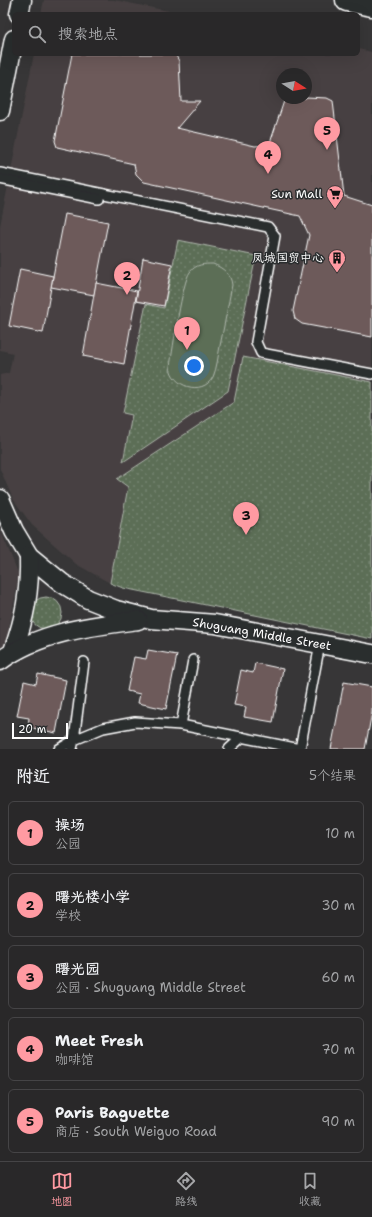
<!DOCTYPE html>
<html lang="zh">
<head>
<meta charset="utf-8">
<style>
  :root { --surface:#292829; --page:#353435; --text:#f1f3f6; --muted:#a5a6a8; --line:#454446; --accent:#ff9aa2 }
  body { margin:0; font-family:"Shantell Sans","LXGW WenKai TC",sans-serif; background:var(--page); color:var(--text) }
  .compass { position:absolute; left:276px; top:68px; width:36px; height:36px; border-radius:50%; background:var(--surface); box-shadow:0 4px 16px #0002; rotate:101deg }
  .scale { position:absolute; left:12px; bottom:10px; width:56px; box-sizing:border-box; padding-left:4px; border:2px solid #fff; border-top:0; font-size:11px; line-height:14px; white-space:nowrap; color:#fff; -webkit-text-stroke:3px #2a2d2e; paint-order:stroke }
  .you { position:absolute; left:194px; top:366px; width:14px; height:14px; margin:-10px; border:3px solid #fff; border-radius:50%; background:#1a73e8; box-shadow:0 0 0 6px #1a73e833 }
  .badge { display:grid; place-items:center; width:26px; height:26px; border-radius:50%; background:var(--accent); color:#111; font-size:13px; font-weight:700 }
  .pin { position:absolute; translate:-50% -33px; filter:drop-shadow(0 1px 2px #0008) }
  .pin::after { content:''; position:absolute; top:21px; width:14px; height:12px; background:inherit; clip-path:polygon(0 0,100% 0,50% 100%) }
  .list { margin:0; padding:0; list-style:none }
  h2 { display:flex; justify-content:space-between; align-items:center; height:52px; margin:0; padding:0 16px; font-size:17px }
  h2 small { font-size:13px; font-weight:400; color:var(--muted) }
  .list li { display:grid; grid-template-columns:26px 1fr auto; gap:12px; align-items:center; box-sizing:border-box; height:64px; margin:0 8px 8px; padding:0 8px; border:1px solid var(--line); border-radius:6px }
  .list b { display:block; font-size:15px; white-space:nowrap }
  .list p { margin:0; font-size:13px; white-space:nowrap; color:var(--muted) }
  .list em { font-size:13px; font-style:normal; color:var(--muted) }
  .icon { flex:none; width:22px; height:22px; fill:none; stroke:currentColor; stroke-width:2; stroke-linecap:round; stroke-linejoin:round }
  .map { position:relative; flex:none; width:372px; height:749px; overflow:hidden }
  .search { position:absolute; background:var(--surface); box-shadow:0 4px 16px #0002; left:12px; right:12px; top:12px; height:44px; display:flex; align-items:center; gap:10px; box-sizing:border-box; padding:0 14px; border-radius:6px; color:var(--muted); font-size:15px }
  .sheet { height:412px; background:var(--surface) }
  nav { display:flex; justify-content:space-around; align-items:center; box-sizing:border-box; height:56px; border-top:1px solid var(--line); background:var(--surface); font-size:11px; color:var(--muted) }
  nav a { display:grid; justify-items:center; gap:2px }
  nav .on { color:var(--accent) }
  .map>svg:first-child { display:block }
</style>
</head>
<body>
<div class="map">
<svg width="372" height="749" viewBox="0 0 372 749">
  <defs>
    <pattern id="green-dots" width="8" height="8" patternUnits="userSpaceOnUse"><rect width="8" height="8" fill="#5c6e57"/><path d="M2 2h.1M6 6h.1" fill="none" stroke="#748470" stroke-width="1.8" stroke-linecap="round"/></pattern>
  </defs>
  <rect width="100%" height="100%" fill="#373637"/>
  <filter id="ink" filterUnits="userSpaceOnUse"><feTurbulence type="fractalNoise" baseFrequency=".025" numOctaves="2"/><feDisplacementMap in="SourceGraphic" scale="8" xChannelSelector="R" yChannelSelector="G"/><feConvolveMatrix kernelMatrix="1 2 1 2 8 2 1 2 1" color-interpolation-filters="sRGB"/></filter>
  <g filter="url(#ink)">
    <g fill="#474142" fill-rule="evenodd">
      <polygon points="44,0 114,0 183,14 41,14"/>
      <path d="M358,49L372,52V382L243,357L234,402L117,479L128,487L110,583L76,564L32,525L13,499L0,469V375L9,373L13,353L0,350V226L34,54H358ZM282,74H306V98H282Z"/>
      <polygon points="0,529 19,575 6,645 0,648"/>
    </g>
    <g fill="url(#green-dots)" stroke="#aeb6ab">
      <polygon points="178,240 256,256 228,391 123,462 132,415 123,413 146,304 164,308"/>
      <polygon points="243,357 372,382 372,639 123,588 110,583 128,487 117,479 234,402"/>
      <circle cx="46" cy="613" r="16"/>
    </g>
    <path fill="#5c6e57" stroke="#aeb6ab" d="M213,264C223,268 231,274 232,285C228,306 224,326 220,346C218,356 217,368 213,377C202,397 171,386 170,366C173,349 182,282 190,272C196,264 204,264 213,264Z"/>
    <g fill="#6d5a5a" stroke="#fff">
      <polygon points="72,54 175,54 179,61 181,101 200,101 177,128 255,146 266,145 271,140 285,98 306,98 306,97 327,98 333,101 344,196 372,205 372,337 302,324 295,319 293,311 309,235 300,216 144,182 136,174 134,164 57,147 55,141"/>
      <polygon points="65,214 108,222 94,295 51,287"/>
      <polygon points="143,258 172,264 164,306 136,301"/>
      <polygon points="20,269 53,276 43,333 9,326"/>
      <polygon points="96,283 137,291 124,364 83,356"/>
      <polygon points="148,650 177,655 166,709 138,703 140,694 127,691 134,657 146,659"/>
      <polygon points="255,663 283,669 273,722 244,717 246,707 234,705 241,670 253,673"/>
      <polygon points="38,674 66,680 56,733 28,727 29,718 17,716 24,681 36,684"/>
      <polygon points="344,682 372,687 372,712 365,749 331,749"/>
    </g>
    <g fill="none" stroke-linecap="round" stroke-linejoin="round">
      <g stroke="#fff" stroke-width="12">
        <g id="service">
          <polyline points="0,173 268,227 275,236 256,342 261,353 372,374"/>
          <polyline points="0,179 99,199"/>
          <polyline points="181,725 193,660"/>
          <polyline points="59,749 74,740 84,662"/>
          <polyline points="72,749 74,740 103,728 135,722 181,725 300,749"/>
          <polyline points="229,749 242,737"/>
          <polyline points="300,749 320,644"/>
        </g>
      </g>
      <g stroke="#fff" stroke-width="21">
        <g id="minor">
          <polyline points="19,14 22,0"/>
          <polyline points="0,111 14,39"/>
          <polyline points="0,499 14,531 29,556 62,583 88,599 116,610 151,619 215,624 372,654"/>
          <path d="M13,651C25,618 30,591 29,556"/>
          <path d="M0,661C39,632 91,626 138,620"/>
        </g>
      </g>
      <g stroke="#fff" stroke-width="25">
        <polyline id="secondary" points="347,0 372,5"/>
      </g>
      <use href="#service" stroke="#2a2d2e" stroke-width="9"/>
      <use href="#minor" stroke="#2a2d2e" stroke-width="18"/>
      <use href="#secondary" stroke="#2a2d2e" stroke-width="22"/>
    </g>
  </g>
  <defs>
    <g id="supermarket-pin" transform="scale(0.9)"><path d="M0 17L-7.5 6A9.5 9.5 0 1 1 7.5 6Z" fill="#ff9aa2" stroke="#2a2d2e"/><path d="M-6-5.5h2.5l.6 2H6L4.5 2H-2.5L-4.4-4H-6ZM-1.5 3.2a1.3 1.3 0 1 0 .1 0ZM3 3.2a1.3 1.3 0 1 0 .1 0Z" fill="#111"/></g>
    <g id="building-pin" transform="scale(0.9)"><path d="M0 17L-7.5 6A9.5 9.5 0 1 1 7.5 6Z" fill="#ff9aa2" stroke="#2a2d2e"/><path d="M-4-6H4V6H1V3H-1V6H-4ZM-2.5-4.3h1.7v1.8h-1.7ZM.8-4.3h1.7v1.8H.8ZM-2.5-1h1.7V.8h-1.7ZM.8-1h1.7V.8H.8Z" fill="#111"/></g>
  </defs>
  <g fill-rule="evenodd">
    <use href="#supermarket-pin" x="335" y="194"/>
    <use href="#building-pin" x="337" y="258"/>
  </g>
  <g text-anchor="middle" stroke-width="3" stroke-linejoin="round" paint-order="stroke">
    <g font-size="12" fill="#fff" stroke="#2a2d2e" text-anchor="end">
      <text x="322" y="198">Sun Mall</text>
      <text x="324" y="262">凤城国贸中心</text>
    </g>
    <g font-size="12" fill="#fff" stroke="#2a2d2e">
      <text transform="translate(262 634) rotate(10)" y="4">Shuguang Middle Street</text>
    </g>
  </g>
</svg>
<svg class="compass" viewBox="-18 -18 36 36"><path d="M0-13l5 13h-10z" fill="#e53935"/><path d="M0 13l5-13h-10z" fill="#a5a6a8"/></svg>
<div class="scale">20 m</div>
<div class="you"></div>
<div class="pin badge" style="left:187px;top:350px">1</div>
<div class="pin badge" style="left:127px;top:295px">2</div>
<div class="pin badge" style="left:246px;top:535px">3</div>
<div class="pin badge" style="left:268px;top:174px">4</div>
<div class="pin badge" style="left:327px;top:150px">5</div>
<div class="search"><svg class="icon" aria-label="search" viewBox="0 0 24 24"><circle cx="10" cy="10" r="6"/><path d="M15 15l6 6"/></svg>搜索地点</div>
</div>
<section class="sheet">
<h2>附近<small>5个结果</small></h2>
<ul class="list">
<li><span class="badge">1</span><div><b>操场</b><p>公园</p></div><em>10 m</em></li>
<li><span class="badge">2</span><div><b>曙光楼小学</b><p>学校</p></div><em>30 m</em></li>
<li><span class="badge">3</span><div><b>曙光园</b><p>公园 · Shuguang Middle Street</p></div><em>60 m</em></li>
<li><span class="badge">4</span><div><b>Meet Fresh</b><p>咖啡馆</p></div><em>70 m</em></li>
<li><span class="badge">5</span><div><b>Paris Baguette</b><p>商店 · South Weiguo Road</p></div><em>90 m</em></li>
</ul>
</section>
<nav>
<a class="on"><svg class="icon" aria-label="map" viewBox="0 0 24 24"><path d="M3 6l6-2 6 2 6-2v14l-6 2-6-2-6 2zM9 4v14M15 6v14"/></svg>地图</a>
<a><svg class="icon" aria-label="directions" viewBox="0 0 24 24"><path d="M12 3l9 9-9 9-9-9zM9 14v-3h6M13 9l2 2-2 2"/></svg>路线</a>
<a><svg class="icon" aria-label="saved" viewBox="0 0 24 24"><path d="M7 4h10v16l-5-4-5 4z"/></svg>收藏</a>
</nav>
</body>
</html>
